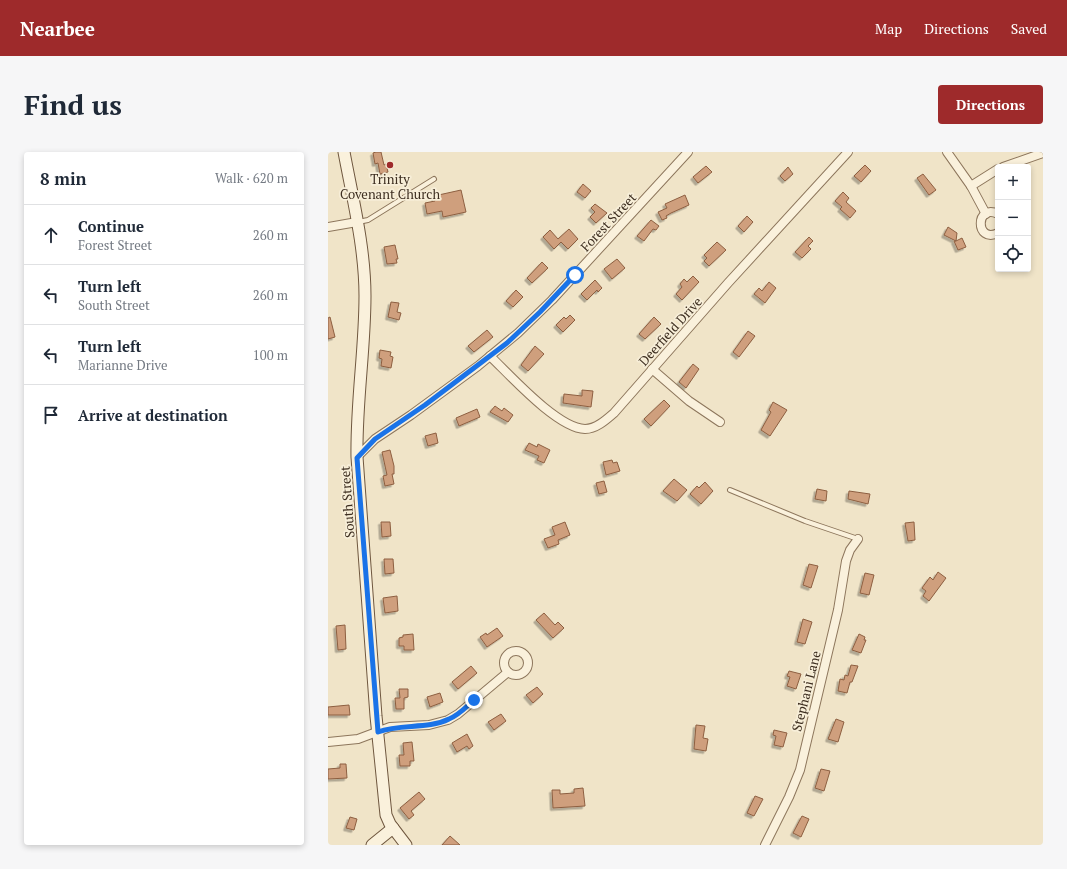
<!DOCTYPE html>
<html lang="en">
<head>
<meta charset="utf-8">
<style>
  :root { --surface:#fff; --page:#f6f6f7; --text:#1f2937; --muted:#747a83; --line:#e0e1e3; --accent:#9e2a2b }
  body { margin:0; font-family:"PT Serif",serif; background:var(--page); color:var(--text) }
  .controls { position:absolute; right:12px; top:12px; display:grid; overflow:hidden; border-radius:4px; box-shadow:0 2px 6px #0003 }
  .controls button { width:36px; height:36px; display:grid; place-items:center; padding:0; border:0; border-bottom:1px solid var(--line); background:var(--surface); color:var(--text); font:20px sans-serif }
  .stop { position:absolute; width:12px; height:12px; margin:-9px; border:3px solid #1a73e8; border-radius:50%; background:#fff }
  .stop.end { background:#1a73e8; border-color:#fff; box-shadow:0 1px 4px #0008 }
  .list { margin:0; padding:0; list-style:none }
  h2 { display:flex; justify-content:space-between; align-items:center; height:52px; margin:0; padding:0 16px; font-size:17px }
  h2 small { font-size:13px; font-weight:400; color:var(--muted) }
  .list li { display:grid; grid-template-columns:26px 1fr auto; gap:12px; align-items:center; box-sizing:border-box; height:60px; padding:0 16px; border-top:1px solid var(--line) }
  .list b { display:block; font-size:15px; white-space:nowrap }
  .list p { margin:0; font-size:13px; white-space:nowrap; color:var(--muted) }
  .list em { font-size:13px; font-style:normal; color:var(--muted) }
  .icon { flex:none; width:22px; height:22px; fill:none; stroke:currentColor; stroke-width:2; stroke-linecap:round; stroke-linejoin:round }
  .map { position:relative; flex:none; width:715px; height:693px; overflow:hidden; border-radius:4px }
  header { display:flex; align-items:center; gap:24px; box-sizing:border-box; height:56px; padding:0 20px; background:var(--accent); color:#fff }
  header strong { font-size:19px }
  nav { display:flex; gap:22px; margin-inline-start:auto; font-size:14px }
  .intro { display:flex; align-items:center; justify-content:space-between; box-sizing:border-box; height:96px; padding:0 24px }
  h1 { margin:0; font-size:28px }
  .button { padding:10px 18px; border-radius:4px; background:var(--accent); color:#fff; font-size:14px; font-weight:700 }
  main { display:flex; gap:24px; padding:0 24px }
  aside { flex:1; background:var(--surface); border-radius:4px; box-shadow:0 2px 6px #0003 }
  .map>svg:first-child { display:block }
</style>
</head>
<body>
<header>
<strong>Nearbee</strong>
<nav><a>Map</a><a>Directions</a><a>Saved</a></nav>
</header>
<div class="intro"><h1>Find us</h1><a class="button">Directions</a></div>
<main>
<aside>
<h2>8 min<small>Walk · 620 m</small></h2>
<ul class="list">
<li><svg class="icon" aria-label="ahead" viewBox="0 0 24 24"><path d="M12 20V5M6 11l6-6 6 6"/></svg><div><b>Continue</b><p>Forest Street</p></div><em>260 m</em></li>
<li><svg class="icon" aria-label="left" viewBox="0 0 24 24"><path d="M17 20v-9H6M10 6l-5 5 5 5"/></svg><div><b>Turn left</b><p>South Street</p></div><em>260 m</em></li>
<li><svg class="icon" aria-label="left" viewBox="0 0 24 24"><path d="M17 20v-9H6M10 6l-5 5 5 5"/></svg><div><b>Turn left</b><p>Marianne Drive</p></div><em>100 m</em></li>
<li><svg class="icon" aria-label="arrive" viewBox="0 0 24 24"><path d="M6 21V4h12l-3 4 3 4H6"/></svg><div><b>Arrive at destination</b></div></li>
</ul>
</aside>
<div class="map">
<svg width="715" height="693" viewBox="0 0 715 693">
  <defs>
    <filter id="shadow"><feDropShadow dx="-2.5" dy="2.5" stdDeviation="0" flood-color="#0004"/></filter>
  </defs>
  <rect width="100%" height="100%" fill="#f0e4c8"/>
  <g fill="#cf9f7d" stroke="#8d5f41" filter="url(#shadow)">
    <polygon points="48,0 53,0 56,13 58,12 60,20 52,22 50,11 47,12 45,1"/>
    <polygon points="537,13 543,19 533,30 526,24"/>
    <polygon points="378,14 384,20 370,31 365,25"/>
    <polygon points="460,15 465,22 457,29 452,24"/>
    <polygon points="595,22 608,38 601,43 589,26"/>
    <polygon points="255,32 263,39 257,46 249,40"/>
    <polygon points="133,38 138,60 115,65 114,59 99,62 97,51 107,49 106,44"/>
    <polygon points="515,40 521,46 518,50 528,59 522,66 512,57 514,55 507,49"/>
    <polygon points="357,43 361,53 343,61 338,64 339,66 334,68 330,60 339,56 337,52"/>
    <polygon points="267,52 279,61 268,71 262,65 267,60 263,56"/>
    <polygon points="419,64 425,70 416,80 410,74"/>
    <polygon points="323,68 331,74 328,78 325,77 316,89 309,84"/>
    <polygon points="620,75 629,81 628,89 634,86 638,95 630,98 626,89 628,89 616,83"/>
    <polygon points="241,77 250,87 240,97 233,90 226,97 215,85 222,78 230,87"/>
    <polygon points="481,85 485,89 480,94 483,97 474,106 467,100"/>
    <polygon points="389,90 398,98 381,114 376,109 379,106 376,103"/>
    <polygon points="67,93 70,107 68,107 69,111 59,112 56,95"/>
    <polygon points="289,107 297,116 284,127 276,117"/>
    <polygon points="214,110 220,116 204,131 199,126"/>
    <polygon points="365,124 371,130 354,148 348,142 354,135 352,132 356,127 359,130"/>
    <polygon points="267,128 274,136 270,140 269,138 259,148 253,142"/>
    <polygon points="441,130 448,136 437,151 426,142 431,136 434,139"/>
    <polygon points="188,138 195,145 185,155 178,149"/>
    <polygon points="63,150 71,151 69,160 73,161 71,168 60,165"/>
    <polygon points="242,163 247,168 235,180 228,173 236,165 238,167"/>
    <polygon points="2,165 7,185 0,187 0,166"/>
    <polygon points="326,165 333,172 317,187 311,182"/>
    <polygon points="159,178 165,185 146,200 140,194"/>
    <polygon points="420,179 427,184 411,205 405,200"/>
    <polygon points="207,194 216,202 200,219 193,213"/>
    <polygon points="52,198 63,200 62,204 65,205 63,216 53,214 54,207 51,206"/>
    <polygon points="365,212 371,217 358,236 351,230"/>
    <polygon points="254,238 265,239 263,255 235,251 236,242 254,244"/>
    <polygon points="336,248 342,254 323,274 316,267"/>
    <polygon points="445,250 459,258 442,284 433,278 443,260 441,258"/>
    <polygon points="167,254 174,259 176,256 185,263 180,270 162,260"/>
    <polygon points="149,257 152,265 131,274 128,266"/>
    <polygon points="108,281 110,291 100,294 97,284"/>
    <polygon points="201,291 209,295 210,292 222,298 216,311 209,308 211,304 197,298"/>
    <polygon points="62,298 66,314 66,322 64,322 66,332 57,334 55,324 59,323 54,300"/>
    <polygon points="284,308 285,311 289,310 292,319 278,323 275,310"/>
    <polygon points="346,327 359,338 349,349 335,339"/>
    <polygon points="276,329 279,340 271,342 268,331"/>
    <polygon points="377,330 385,339 373,352 362,342 369,334 371,336"/>
    <polygon points="489,337 499,339 498,349 487,347"/>
    <polygon points="521,339 542,342 540,352 520,347"/>
    <polygon points="53,370 62,370 63,384 54,385"/>
    <polygon points="237,370 242,383 230,388 231,392 220,396 216,387 227,383 224,375"/>
    <polygon points="586,370 587,388 580,389 577,371"/>
    <polygon points="56,407 65,407 66,421 57,422"/>
    <polygon points="481,412 490,414 483,436 475,433"/>
    <polygon points="610,420 618,426 601,449 595,444 598,439 594,436 602,425 605,428"/>
    <polygon points="537,421 546,423 541,443 532,441"/>
    <polygon points="69,444 70,459 57,461 55,446"/>
    <polygon points="216,461 227,473 230,470 236,476 225,486 208,468"/>
    <polygon points="475,467 484,470 477,492 469,490"/>
    <polygon points="17,473 18,497 10,498 8,474"/>
    <polygon points="169,476 175,484 159,495 152,485 158,481 159,483"/>
    <polygon points="85,482 86,498 76,498 76,494 71,494 71,486 75,485 75,483"/>
    <polygon points="531,482 537,485 536,488 538,488 533,501 524,498"/>
    <polygon points="523,513 530,514 524,530 522,530 519,541 510,539 512,527 516,528 517,523 520,524"/>
    <polygon points="143,514 149,521 130,537 124,530"/>
    <polygon points="461,519 473,522 468,537 459,534 462,525 459,524"/>
    <polygon points="209,535 215,542 205,551 198,543"/>
    <polygon points="71,537 80,537 80,545 76,546 76,557 68,557 67,546 72,546"/>
    <polygon points="112,541 115,550 102,555 99,545"/>
    <polygon points="21,553 22,563 0,563 0,555"/>
    <polygon points="173,562 178,569 166,578 160,570"/>
    <polygon points="508,567 516,570 510,590 500,587"/>
    <polygon points="368,573 377,574 375,586 380,587 378,599 366,597"/>
    <polygon points="446,578 459,581 455,595 446,593 448,584 445,583"/>
    <polygon points="139,582 145,594 141,597 139,594 129,600 124,591"/>
    <polygon points="84,590 86,609 82,609 82,614 72,614 71,603 76,603 75,591"/>
    <polygon points="12,612 18,612 19,626 0,627 0,617 12,616"/>
    <polygon points="493,617 502,619 496,639 487,636"/>
    <polygon points="255,636 257,654 225,656 224,638 232,638 232,642 246,641 246,637"/>
    <polygon points="91,640 97,647 83,659 86,663 81,667 72,656"/>
    <polygon points="427,644 435,647 426,664 419,661"/>
    <polygon points="474,664 481,667 473,685 465,681"/>
    <polygon points="22,665 29,667 26,678 18,676"/>
    <polygon points="122,684 132,693 114,693"/>
  </g>
  <g fill="none" stroke-linecap="round" stroke-linejoin="round">
    <g stroke="#8d765c" stroke-width="6">
      <g id="lane">
        <polyline points="30,70 40,68 106,27"/>
        <polyline points="402,338 477,369 530,387"/>
      </g>
    </g>
    <g stroke="#8d765c" stroke-width="10">
      <g id="street">
        <polyline points="619,0 643,34 658,62"/>
        <polyline points="675,15 715,1"/>
        <polyline points="643,34 670,17"/>
        <path d="M670,62C647,51 647,92 670,81"/>
        <polyline points="0,75 29,70"/>
        <path d="M162,204C182,223 229,276 257,277C268,277 278,268 286,261L400,131L520,0"/>
        <polyline points="324,217 361,249 392,270"/>
        <polyline points="29,305 47,287 83,263 150,214 190,181 224,148 360,0"/>
        <circle cx="188" cy="511" r="12"/>
        <polyline points="0,590 30,587 62,575 101,573 120,568 130,562 180,520"/>
        <polyline points="437,693 461,645 472,618 510,458 518,409 522,398 530,387"/>
      </g>
    </g>
    <g stroke="#6f573f" stroke-width="13">
      <g id="secondary">
        <path d="M16,0C25,48 37,96 37,144C37,198 28,251 29,305L48,564L58,663L62,672L78,693"/>
        <polyline points="44,693 65,676"/>
      </g>
    </g>
    <use href="#lane" stroke="#faf1dc" stroke-width="4"/>
    <use href="#street" stroke="#faf1dc" stroke-width="8"/>
    <use href="#secondary" stroke="#faf1dc" stroke-width="11"/>
  </g>
  <g fill="none" stroke-linecap="round" stroke-linejoin="round">
    <path stroke="#1a73e8" stroke-width="5" d="M146,548C138,555 131,563 121,567C99,578 73,571 50,580L29,306L47,287L97,253L179,191L212,160L247,123"/>
  </g>
  <circle fill="#9e2a2b" stroke="#f7eed8" stroke-width="1.5" cx="62" cy="13" r="4"/>
  <g text-anchor="middle" stroke-width="3.5" stroke-linejoin="round" paint-order="stroke">
    <g font-size="13" fill="#3d2e20" stroke="#f7eed8">
      <text x="62" y="32">Trinity<tspan x="62" dy="15">Covenant Church</tspan></text>
    </g>
    <g font-size="13" fill="#3d2e20" stroke="#f7eed8">
      <text transform="translate(280 70) rotate(-47)" y="5">Forest Street</text>
      <text transform="translate(342 179) rotate(-48)" y="5">Deerfield Drive</text>
      <text transform="translate(19 350) rotate(-94)" y="5">South Street</text>
      <text transform="translate(478 539) rotate(-76)" y="5">Stephani Lane</text>
    </g>
  </g>
</svg>
<div class="controls">
<button>+</button>
<button>−</button>
<button><svg class="icon" aria-label="locate" viewBox="0 0 24 24"><circle cx="12" cy="12" r="6"/><path d="M12 2v4M12 18v4M2 12h4M18 12h4"/></svg></button>
</div>
<div class="stop" style="left:247px;top:123px"></div>
<div class="stop end" style="left:146px;top:548px"></div>
</div>
</main>
</body>
</html>
